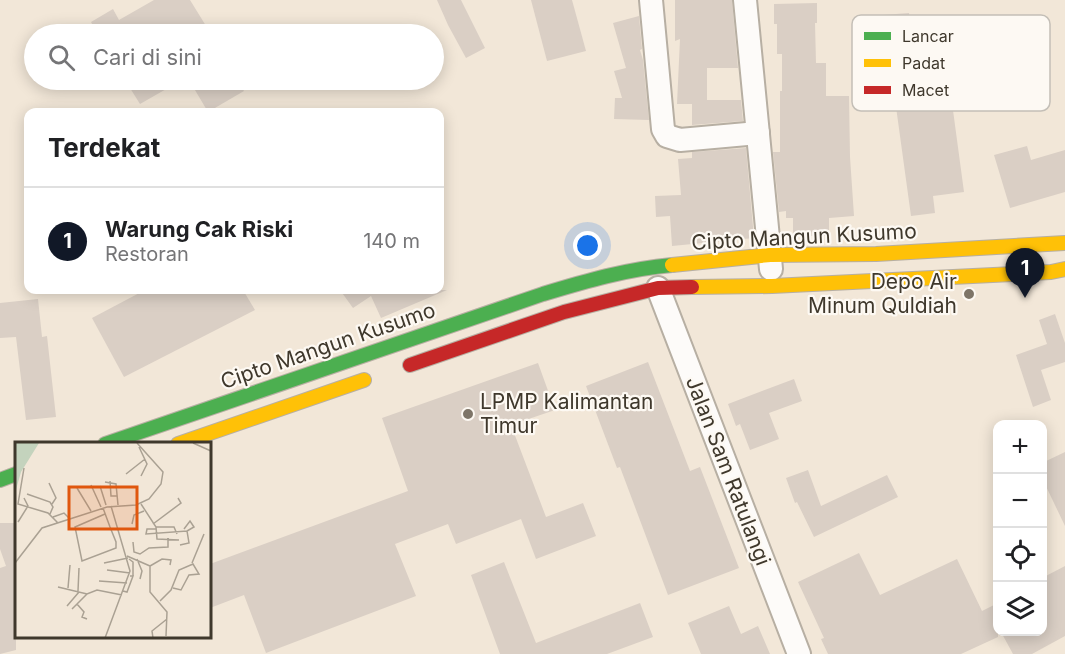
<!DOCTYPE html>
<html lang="id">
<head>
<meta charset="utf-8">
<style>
  :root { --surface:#fff; --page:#f6f6f6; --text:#202124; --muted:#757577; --line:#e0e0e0; --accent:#111827 }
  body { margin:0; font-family:Inter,sans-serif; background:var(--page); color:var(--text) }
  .controls { position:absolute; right:18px; bottom:18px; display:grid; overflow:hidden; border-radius:12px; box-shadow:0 3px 15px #0003 }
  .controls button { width:54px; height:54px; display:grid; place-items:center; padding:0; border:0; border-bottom:2px solid var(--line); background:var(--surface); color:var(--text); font:30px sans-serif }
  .you { position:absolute; left:588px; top:246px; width:21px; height:21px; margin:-15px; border:4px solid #fff; border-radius:50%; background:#1a73e8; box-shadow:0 0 0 9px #1a73e833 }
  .badge { display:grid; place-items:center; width:39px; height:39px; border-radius:50%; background:var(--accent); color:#fff; font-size:20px; font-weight:700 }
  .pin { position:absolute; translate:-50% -50px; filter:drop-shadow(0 2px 3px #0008) }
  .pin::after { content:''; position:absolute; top:32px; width:21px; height:18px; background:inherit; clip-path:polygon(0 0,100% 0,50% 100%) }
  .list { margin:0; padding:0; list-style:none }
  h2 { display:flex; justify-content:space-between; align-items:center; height:78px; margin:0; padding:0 24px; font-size:26px }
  h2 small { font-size:20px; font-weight:400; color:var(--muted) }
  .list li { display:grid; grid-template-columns:39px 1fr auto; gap:18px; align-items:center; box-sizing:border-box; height:108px; padding:0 24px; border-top:2px solid var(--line) }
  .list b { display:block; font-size:22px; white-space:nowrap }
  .list p { margin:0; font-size:20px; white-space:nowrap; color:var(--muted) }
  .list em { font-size:20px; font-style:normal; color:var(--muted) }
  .icon { flex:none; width:33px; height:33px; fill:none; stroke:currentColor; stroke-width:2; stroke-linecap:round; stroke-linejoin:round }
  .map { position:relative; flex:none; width:1065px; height:654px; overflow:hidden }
  .search { position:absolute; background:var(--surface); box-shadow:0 3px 15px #0003; left:24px; top:24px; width:420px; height:66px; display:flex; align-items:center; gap:15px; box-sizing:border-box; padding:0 21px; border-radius:33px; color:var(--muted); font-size:22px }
  .panel { position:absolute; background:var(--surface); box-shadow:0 3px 15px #0003; left:24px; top:108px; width:420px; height:186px; border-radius:12px }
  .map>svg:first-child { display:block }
</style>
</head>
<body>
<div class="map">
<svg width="1065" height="654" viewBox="0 0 1065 654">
  <rect width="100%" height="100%" fill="#f2e7d8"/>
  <g fill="#dacfc5">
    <polygon points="154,0 190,0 211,34 95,34 97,33 91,22 113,9 119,20"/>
    <polygon points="437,0 461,0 485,48 466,58 448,25"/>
    <polygon points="531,0 572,0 586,51 547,61"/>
    <polygon points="675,0 732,0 738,68 707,68 707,100 741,100 743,121 692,125 692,104 677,104 680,39 675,41"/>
    <polygon points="817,3 817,23 815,23 816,63 826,63 826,96 849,96 850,157 854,216 829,218 829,236 793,236 793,218 786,218 786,211 779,212 773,152 780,152 780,91 782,91 782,54 777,54 777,24 774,24 774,4"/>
    <polygon points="909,13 912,39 943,36 964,192 933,196 935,213 911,216 893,85 889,85 883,15"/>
    <polygon points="639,16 642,49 640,50 643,60 649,120 614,119 615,98 622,98 614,71 626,68 613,23"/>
    <polygon points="125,80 182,80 140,104"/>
    <polygon points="189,80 237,80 244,91 208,112"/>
    <polygon points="1027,146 1031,160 1065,150 1065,192 1010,208 994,155"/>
    <polygon points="746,148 754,238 672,246 670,216 656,217 655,196 681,195 678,159 692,158 692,152"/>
    <polygon points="145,290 243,290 255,310 124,377 92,318"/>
    <polygon points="340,290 447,290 381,318 371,296 353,308"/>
    <polygon points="38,299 42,337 47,336 56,417 26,420 16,337 0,338 0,303"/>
    <polygon points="1055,314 1065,343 1065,362 1041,370 1051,400 1033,407 1016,355 1047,344 1039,320"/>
    <polygon points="648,362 690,471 700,467 739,568 668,595 620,467 617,468 586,386"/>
    <polygon points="538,363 555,410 511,425 546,517 583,503 596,536 536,559 521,519 456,544 448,524 395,544 416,596 266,653 244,595 210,608 210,564 408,491 382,418"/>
    <polygon points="794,379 802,401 769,413 779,439 750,450 740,424 736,426 728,404"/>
    <polygon points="1065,452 1065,526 1042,478 1042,463"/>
    <polygon points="808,470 821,506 887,475 898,497 814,537 797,502 795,503 786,478"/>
    <polygon points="0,523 15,523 16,531 16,650 0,654 0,568 6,566 0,549"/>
    <polygon points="859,553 880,595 957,559 982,611 998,603 998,637 961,654 828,654 821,639 824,638 798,582"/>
    <polygon points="504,562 536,643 640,603 653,637 607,654 500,654 471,575"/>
    <polygon points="1065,566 1065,636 1032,654 1013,654 1001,632 1042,632 1042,578"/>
    <polygon points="729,606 741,634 758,626 770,654 701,654 688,623"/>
  </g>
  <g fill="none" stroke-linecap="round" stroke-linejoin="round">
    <g stroke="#b7afa3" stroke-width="26">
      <g id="street">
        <polyline points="651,0 663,129 667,136 680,140 758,133"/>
        <polyline points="745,0 771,269"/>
        <polyline points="658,288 799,654"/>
      </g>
    </g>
    <g stroke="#b7afa3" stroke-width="16">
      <g id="fast">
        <path d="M105,444L543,294C586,281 627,269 672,265"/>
        <polyline points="0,480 16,474"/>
      </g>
    </g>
    <g stroke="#b7afa3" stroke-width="16">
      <g id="slow">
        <polyline points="672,265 770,255 876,254 1065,243"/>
        <polyline points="692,287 772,286 1051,272 1065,269"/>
        <polyline points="178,444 364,380"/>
      </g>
    </g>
    <g stroke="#b7afa3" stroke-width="16">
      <polyline id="jam" points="410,365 564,312 658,288 692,287"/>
    </g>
    <use href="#street" stroke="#fdfbf9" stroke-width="22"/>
    <use href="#fast" stroke="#4caf50" stroke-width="14"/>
    <use href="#slow" stroke="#ffc107" stroke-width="14"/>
    <use href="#jam" stroke="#c62828" stroke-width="14"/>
  </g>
  <g fill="#7e7568" stroke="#fdf9f3" stroke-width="2">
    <circle cx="969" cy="294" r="6"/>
    <circle cx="468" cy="414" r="6"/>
  </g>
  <g text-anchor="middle" stroke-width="4.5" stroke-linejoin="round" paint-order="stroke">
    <g font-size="21" fill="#3f382c" stroke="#fdf9f3">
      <text transform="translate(804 237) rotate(-3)" y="7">Cipto Mangun Kusumo</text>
      <text transform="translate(328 346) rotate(-19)" y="7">Cipto Mangun Kusumo</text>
      <text transform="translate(728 471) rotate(69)" y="7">Jalan Sam Ratulangi</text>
    </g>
    <g font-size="21" fill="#3f382c" stroke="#fdf9f3" text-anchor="end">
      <text x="957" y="289">Depo Air<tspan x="957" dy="24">Minum Quldiah</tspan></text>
      <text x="480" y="409" text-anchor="start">LPMP Kalimantan<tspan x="480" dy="24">Timur</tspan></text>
    </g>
  </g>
  <g transform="translate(15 442)">
    <rect width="196" height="196" fill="#f2e7d8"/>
    <path d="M0,1H24L6,30L0,51Z" fill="#c4d3bd"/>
    <path fill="none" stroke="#aaa193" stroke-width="1.5" d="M178,1L196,9M124,5L132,22L126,34M9,26L3,62L33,71L43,81M111,32L130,17M95,39L96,54H102M90,40L101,42L103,63M34,41L41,56L37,62M76,43L86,65M85,44L91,63M62,46L76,69M12,52L35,60L38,65L35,72M126,62L141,85L142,97L164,98M88,66L95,85L101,100V106L67,119L60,85L90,72M38,75L49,71L54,76M3,80L13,64L9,56M117,82L119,73L129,69M138,82L166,61L163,56M141,85H159L162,92M141,87H132L131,92L172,89L174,101L165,103M169,87L175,79L179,85L172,89M118,100L119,110L125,112L134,106L153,105V96M112,114L135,124M114,117L118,120V134M122,117L127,129L125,137M0,121L27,86L92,65L121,63L134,57L146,42L148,30L122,1M89,121L113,116M177,121L189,92M92,128L115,131M84,139L112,141M43,145L72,152L82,148L107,153M53,146L55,123M63,149L64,126M108,149L112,150L118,134H115M145,159L156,148L164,128L178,122L184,132L174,133L166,148L158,146M62,162L69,170L67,175L72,177M52,164L64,150M57,167L72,152M151,194L152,170L135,150V124L147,117L156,118L155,123M90,196L115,129L96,64M138,196L137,189L152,177"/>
    <path fill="#e0570e" fill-opacity="0.15" stroke="#e0570e" stroke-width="3" d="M54,45H122V87H54Z"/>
    <rect width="196" height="196" fill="none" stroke="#3f382c" stroke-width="3"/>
  </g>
  <rect x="852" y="15" width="198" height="96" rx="9" fill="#fdf9f3" stroke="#c4bfb7" stroke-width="1.5"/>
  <rect x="864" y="32" width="27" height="8" fill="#4caf50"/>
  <rect x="864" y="59" width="27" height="8" fill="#ffc107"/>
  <rect x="864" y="86" width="27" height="8" fill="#c62828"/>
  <g font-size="16" fill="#3f382c">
    <text x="902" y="42">Lancar</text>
    <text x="902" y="69">Padat</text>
    <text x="902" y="96">Macet</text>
  </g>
</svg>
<div class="controls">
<button>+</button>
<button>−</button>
<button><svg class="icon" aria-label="locate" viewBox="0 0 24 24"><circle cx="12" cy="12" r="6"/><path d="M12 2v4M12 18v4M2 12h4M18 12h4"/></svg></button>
<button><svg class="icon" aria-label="layers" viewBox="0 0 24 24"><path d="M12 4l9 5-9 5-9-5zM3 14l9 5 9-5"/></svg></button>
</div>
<div class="you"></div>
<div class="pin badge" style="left:1025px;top:298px">1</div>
<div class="search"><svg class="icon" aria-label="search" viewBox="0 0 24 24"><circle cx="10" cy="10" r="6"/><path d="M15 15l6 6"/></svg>Cari di sini</div>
<section class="panel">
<h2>Terdekat<small></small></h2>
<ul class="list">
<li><span class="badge">1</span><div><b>Warung Cak Riski</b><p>Restoran</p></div><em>140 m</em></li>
</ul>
</section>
</div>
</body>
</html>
